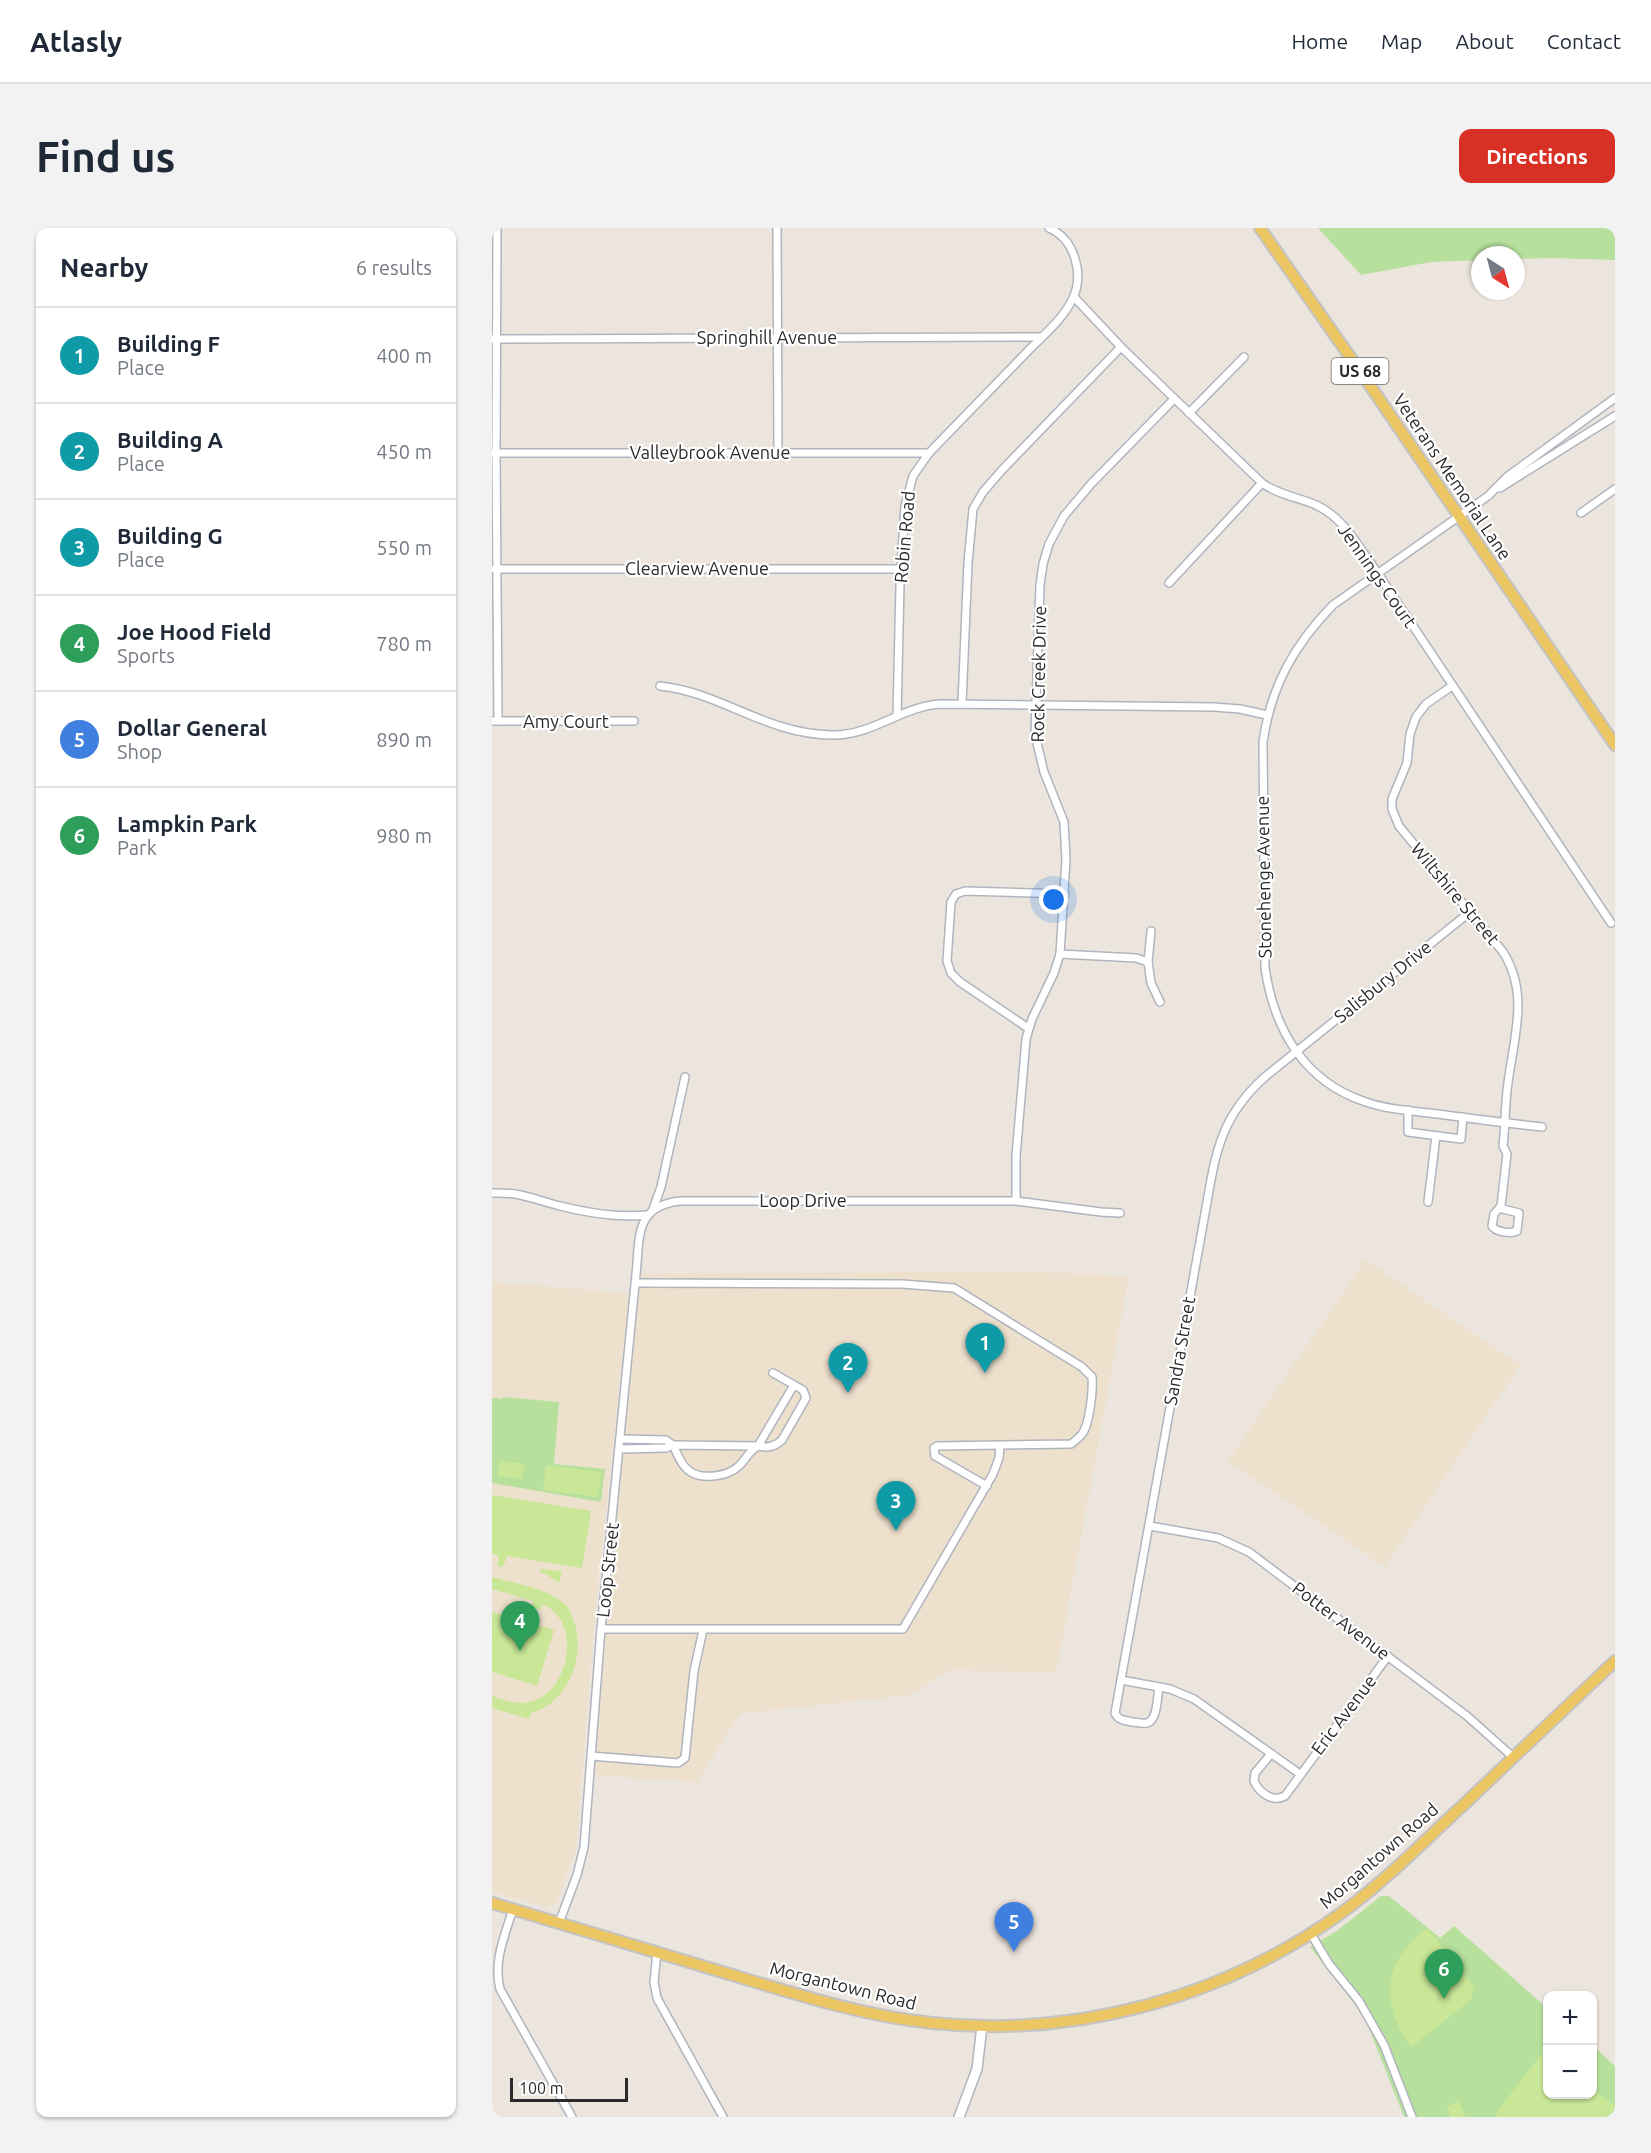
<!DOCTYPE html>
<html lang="en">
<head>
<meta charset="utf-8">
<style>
  :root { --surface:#fff; --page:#f2f2f3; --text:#1f2937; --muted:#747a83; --line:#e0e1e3; --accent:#d93025 }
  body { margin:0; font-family:Ubuntu,sans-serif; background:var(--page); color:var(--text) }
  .controls { position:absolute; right:18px; bottom:18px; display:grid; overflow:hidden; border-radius:12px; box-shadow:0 2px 4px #0004 }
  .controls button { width:54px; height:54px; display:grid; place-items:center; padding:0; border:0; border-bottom:2px solid var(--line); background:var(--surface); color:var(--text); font:30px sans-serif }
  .compass { position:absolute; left:979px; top:18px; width:54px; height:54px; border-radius:50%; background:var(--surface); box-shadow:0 2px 4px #0004; rotate:144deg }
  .scale { position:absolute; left:18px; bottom:15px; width:118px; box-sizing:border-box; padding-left:6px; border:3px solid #2a2a2a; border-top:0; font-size:16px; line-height:21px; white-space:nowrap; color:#2a2a2a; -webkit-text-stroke:4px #fff; paint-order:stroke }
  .you { position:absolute; left:562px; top:672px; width:21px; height:21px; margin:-15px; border:4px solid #fff; border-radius:50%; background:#1a73e8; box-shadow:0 0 0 9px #1a73e833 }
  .badge { display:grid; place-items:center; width:39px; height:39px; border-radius:50%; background:var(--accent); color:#fff; font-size:20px; font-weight:700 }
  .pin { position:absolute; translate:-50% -50px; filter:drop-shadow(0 2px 3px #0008) }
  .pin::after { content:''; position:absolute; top:32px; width:21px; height:18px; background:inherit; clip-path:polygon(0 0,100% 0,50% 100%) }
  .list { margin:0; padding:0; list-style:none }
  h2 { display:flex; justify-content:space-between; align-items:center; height:78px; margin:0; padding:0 24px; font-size:26px }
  h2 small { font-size:20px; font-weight:400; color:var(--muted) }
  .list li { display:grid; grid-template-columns:39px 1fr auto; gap:18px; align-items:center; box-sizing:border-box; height:96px; padding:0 24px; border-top:2px solid var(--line) }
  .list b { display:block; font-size:22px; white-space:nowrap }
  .list p { margin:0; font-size:20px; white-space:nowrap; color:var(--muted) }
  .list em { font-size:20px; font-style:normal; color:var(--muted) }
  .map { position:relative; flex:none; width:1123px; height:1889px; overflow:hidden; border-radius:12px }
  header { display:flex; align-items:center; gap:36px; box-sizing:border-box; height:84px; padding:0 30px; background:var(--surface); border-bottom:2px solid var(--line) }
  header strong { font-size:28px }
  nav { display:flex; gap:33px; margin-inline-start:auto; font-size:21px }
  .intro { display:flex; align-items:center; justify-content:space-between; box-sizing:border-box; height:144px; padding:0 36px }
  h1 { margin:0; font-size:42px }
  .button { padding:15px 27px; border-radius:12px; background:var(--accent); color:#fff; font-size:21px; font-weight:700 }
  main { display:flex; gap:36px; padding:0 36px }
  aside { flex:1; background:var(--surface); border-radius:12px; box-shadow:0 2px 4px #0004 }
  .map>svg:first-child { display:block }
</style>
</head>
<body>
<header>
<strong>Atlasly</strong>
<nav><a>Home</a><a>Map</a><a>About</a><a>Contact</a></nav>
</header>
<div class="intro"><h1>Find us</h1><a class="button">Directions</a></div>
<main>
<aside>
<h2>Nearby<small>6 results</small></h2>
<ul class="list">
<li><span class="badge" style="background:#0f9aa8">1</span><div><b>Building F</b><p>Place</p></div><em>400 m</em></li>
<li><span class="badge" style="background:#0f9aa8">2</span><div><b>Building A</b><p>Place</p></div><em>450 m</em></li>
<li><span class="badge" style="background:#0f9aa8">3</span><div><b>Building G</b><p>Place</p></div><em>550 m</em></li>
<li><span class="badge" style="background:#2e9e5b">4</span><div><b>Joe Hood Field</b><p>Sports</p></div><em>780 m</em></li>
<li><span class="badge" style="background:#3f7fe0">5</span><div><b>Dollar General</b><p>Shop</p></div><em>890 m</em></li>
<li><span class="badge" style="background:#2e9e5b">6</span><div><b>Lampkin Park</b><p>Park</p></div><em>980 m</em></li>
</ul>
</aside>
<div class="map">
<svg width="1123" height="1889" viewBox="0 0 1123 1889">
  <rect width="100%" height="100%" fill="#ece5dd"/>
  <g fill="#ede1cd">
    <polygon points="873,1032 1029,1137 892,1339 736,1233"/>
    <polygon points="398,1044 555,1044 637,1048 564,1445 458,1442 419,1467 248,1486 205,1554 98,1547 144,1046"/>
    <polygon points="0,1054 137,1065 103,1385 84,1621 65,1674 55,1679 0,1664"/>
  </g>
  <g fill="#b6e09b">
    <polygon points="826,0 1123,0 1123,32 1060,30 1024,31 1024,27 988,27 988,32 939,34 869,47"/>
    <polygon points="11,1169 67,1174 62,1236 113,1241 109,1274 0,1255 0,1170 10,1171"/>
    <polygon points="889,1668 897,1668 948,1710 962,1698 1055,1780 1056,1866 1100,1866 1101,1818 1123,1838 1123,1889 912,1889 872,1788 818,1719 846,1702"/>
  </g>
  <g fill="#c9e797">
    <polygon points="8,1233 33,1236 30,1251 6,1248"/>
    <polygon points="54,1237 109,1244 106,1269 51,1262"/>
    <polygon points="0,1267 99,1283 90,1340 15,1328 11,1339 6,1338 6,1327 0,1326"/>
    <polygon points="49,1341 70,1343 67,1355 52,1345 48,1345"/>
    <path d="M0,1349C23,1356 54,1359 73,1376C78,1381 79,1385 81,1391C95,1426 77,1475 39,1485L37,1491L0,1480V1468C10,1471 21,1476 32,1475C78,1472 94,1388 46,1375L51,1377L49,1382L40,1379L41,1373L0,1361Z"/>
    <polygon points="0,1384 62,1402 45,1458 0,1444"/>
    <path d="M935,1700L982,1758L979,1772L919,1819C888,1776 890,1733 935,1700Z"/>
    <polygon points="1051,1824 1055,1827 1056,1866 1100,1866 1101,1861 1123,1878 1123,1889 1004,1889 1004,1885"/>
    <polygon points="967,1873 974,1889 959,1889 955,1879"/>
  </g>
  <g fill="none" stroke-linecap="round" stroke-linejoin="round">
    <g stroke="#b0b4be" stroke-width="10">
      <g id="minor">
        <polyline points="5,0 4,225 6,493"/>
        <polyline points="285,0 286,224"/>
        <path d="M582,69L629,119L770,255C788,268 808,269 826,278C853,291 868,321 885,344L1119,695"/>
        <polyline points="0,111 550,109"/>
        <polyline points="697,185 752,129"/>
        <polyline points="0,225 437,225"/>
        <polyline points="1008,260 1123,188"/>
        <polyline points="1089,285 1123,261"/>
        <polyline points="3,341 409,341"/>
        <polyline points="677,355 770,255"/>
        <path d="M168,458C231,465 273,506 340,507C380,508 410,478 449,476L722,479L748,481L775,487"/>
        <path d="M960,458L934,476L924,489L918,506L915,535L900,571V581L907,598L1011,724C1039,768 1020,814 1015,863C1013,881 1013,900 1011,918L1015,926L1009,978L1002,986L1000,998C1003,1004 1019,1006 1025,1003L1027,985L1007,980"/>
        <polyline points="470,475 476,335 481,281 491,264 510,242 629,119"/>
        <path d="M405,488L408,356L413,278L421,248L437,225C469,192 501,159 533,126C549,109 571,92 581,70C592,46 583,11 557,0"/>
        <polyline points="0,493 142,493"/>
        <polyline points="568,726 644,730 656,734 659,755 668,774"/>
        <polyline points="656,734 659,703"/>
        <polyline points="536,800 468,754 459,745 455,733 459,674 464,666 473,663 573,666"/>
        <polyline points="916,882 916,904 969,911 971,889"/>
        <path d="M1050,899C1015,895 981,891 946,886C922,883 897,882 874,874C812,854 782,801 773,740L771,514C779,458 802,417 841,377L996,268L1016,248L1123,170"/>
        <path d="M0,965C29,964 41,971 68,978C96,985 126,990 155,987"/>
        <polyline points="524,973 524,928 534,811 540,791 562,745 568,726 574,631 572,594 552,544 543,507 548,357 551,336 557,316 572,288 599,256 682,171"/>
        <polyline points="936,974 944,908"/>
        <polyline points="161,981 169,959 193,849"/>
        <path d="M144,1055L410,1056L462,1060L590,1139L600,1149C601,1161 598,1196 590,1206C587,1210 583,1213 579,1216L445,1218L442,1220L443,1228L495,1258"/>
        <path d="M281,1145L302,1157L266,1218L181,1217C185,1225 188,1235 195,1241C207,1253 235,1249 247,1238C254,1231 257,1223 266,1218C276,1220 282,1219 290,1212L314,1170L311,1162L302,1157"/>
        <polyline points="128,1221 174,1220 181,1217 174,1212 129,1211"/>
        <polyline points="658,1298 726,1310 757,1324 975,1488 1021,1529"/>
        <polyline points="109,1401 411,1401 501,1246 507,1230 508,1218"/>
        <polyline points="629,1452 678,1461 702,1471 808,1546"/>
        <path d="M667,1459C665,1468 666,1492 655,1495C650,1496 644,1494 640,1494C632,1492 627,1493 623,1485L712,991C723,931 725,891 774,848L978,684"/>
        <path d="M779,1526L763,1545L762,1553C767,1564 780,1575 793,1568L896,1428"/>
        <polyline points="99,1528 186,1535 193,1530 202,1443 211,1402"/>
        <path d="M21,1681C13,1707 1,1733 8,1761L80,1889"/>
        <path d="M67,1695L85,1647L92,1619L109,1401L144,1046C148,1010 142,978 188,973H524L609,984L628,985"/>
        <polyline points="819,1706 837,1736 867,1773 892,1817 920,1889"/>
        <polyline points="165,1724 162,1754 165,1770 231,1889"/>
      </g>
    </g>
    <g stroke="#b0b4be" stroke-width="12">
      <polyline id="tertiary" points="467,1889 485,1841 490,1798"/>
    </g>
    <g stroke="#c3c3c3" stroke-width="14">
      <g id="primary">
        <polyline points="768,0 879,159 1123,517"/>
        <path d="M0,1675C79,1699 158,1722 237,1746C304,1766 371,1788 440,1795C584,1810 730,1770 848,1686C891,1655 928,1617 967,1581C1019,1532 1071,1482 1123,1433"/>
      </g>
    </g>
    <use href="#minor" stroke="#fff" stroke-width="7"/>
    <use href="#tertiary" stroke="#fff" stroke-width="9"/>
    <use href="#primary" stroke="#ecc662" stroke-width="10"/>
  </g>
  <g text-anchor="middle" stroke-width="4.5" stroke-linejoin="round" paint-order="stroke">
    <rect fill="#fff" stroke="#6a6a6a" stroke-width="1.5" x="839.5" y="130" width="57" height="26" rx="4.5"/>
    <g font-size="16" font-weight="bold" fill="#2a2a2a">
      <text x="868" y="149">US 68</text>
    </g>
    <g font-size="18" fill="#2a2a2a" stroke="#fff">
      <text x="275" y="116">Springhill Avenue</text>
      <text x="218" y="231">Valleybrook Avenue</text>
      <text transform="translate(960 249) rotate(56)" y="6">Veterans Memorial Lane</text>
      <text transform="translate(413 309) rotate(-85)" y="6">Robin Road</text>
      <text x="205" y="347">Clearview Avenue</text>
      <text transform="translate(885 348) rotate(55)" y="6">Jennings Court</text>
      <text transform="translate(547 446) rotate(-89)" y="6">Rock Creek Drive</text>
      <text x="74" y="500">Amy Court</text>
      <text transform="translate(772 649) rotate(-91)" y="6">Stonehenge Avenue</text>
      <text transform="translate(963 666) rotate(50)" y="6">Wiltshire Street</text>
      <text transform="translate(891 754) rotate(-39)" y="6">Salisbury Drive</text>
      <text x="311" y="979">Loop Drive</text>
      <text transform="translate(688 1123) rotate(-80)" y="6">Sandra Street</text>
      <text transform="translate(116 1342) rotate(-84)" y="6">Loop Street</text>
      <text transform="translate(849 1393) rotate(37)" y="6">Potter Avenue</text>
      <text transform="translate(852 1487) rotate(-53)" y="6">Eric Avenue</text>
      <text transform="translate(887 1628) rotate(-41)" y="6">Morgantown Road</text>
      <text transform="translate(351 1758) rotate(14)" y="6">Morgantown Road</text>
    </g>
  </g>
</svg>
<div class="controls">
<button>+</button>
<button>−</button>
</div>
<svg class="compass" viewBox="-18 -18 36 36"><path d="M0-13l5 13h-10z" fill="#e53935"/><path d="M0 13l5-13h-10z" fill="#747a83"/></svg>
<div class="scale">100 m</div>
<div class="you"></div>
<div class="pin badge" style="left:493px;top:1145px;background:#0f9aa8">1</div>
<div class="pin badge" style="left:356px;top:1165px;background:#0f9aa8">2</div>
<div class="pin badge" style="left:404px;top:1303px;background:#0f9aa8">3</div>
<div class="pin badge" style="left:28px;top:1423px;background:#2e9e5b">4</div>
<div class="pin badge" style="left:522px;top:1724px;background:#3f7fe0">5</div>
<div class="pin badge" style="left:952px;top:1771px;background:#2e9e5b">6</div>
</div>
</main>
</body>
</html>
